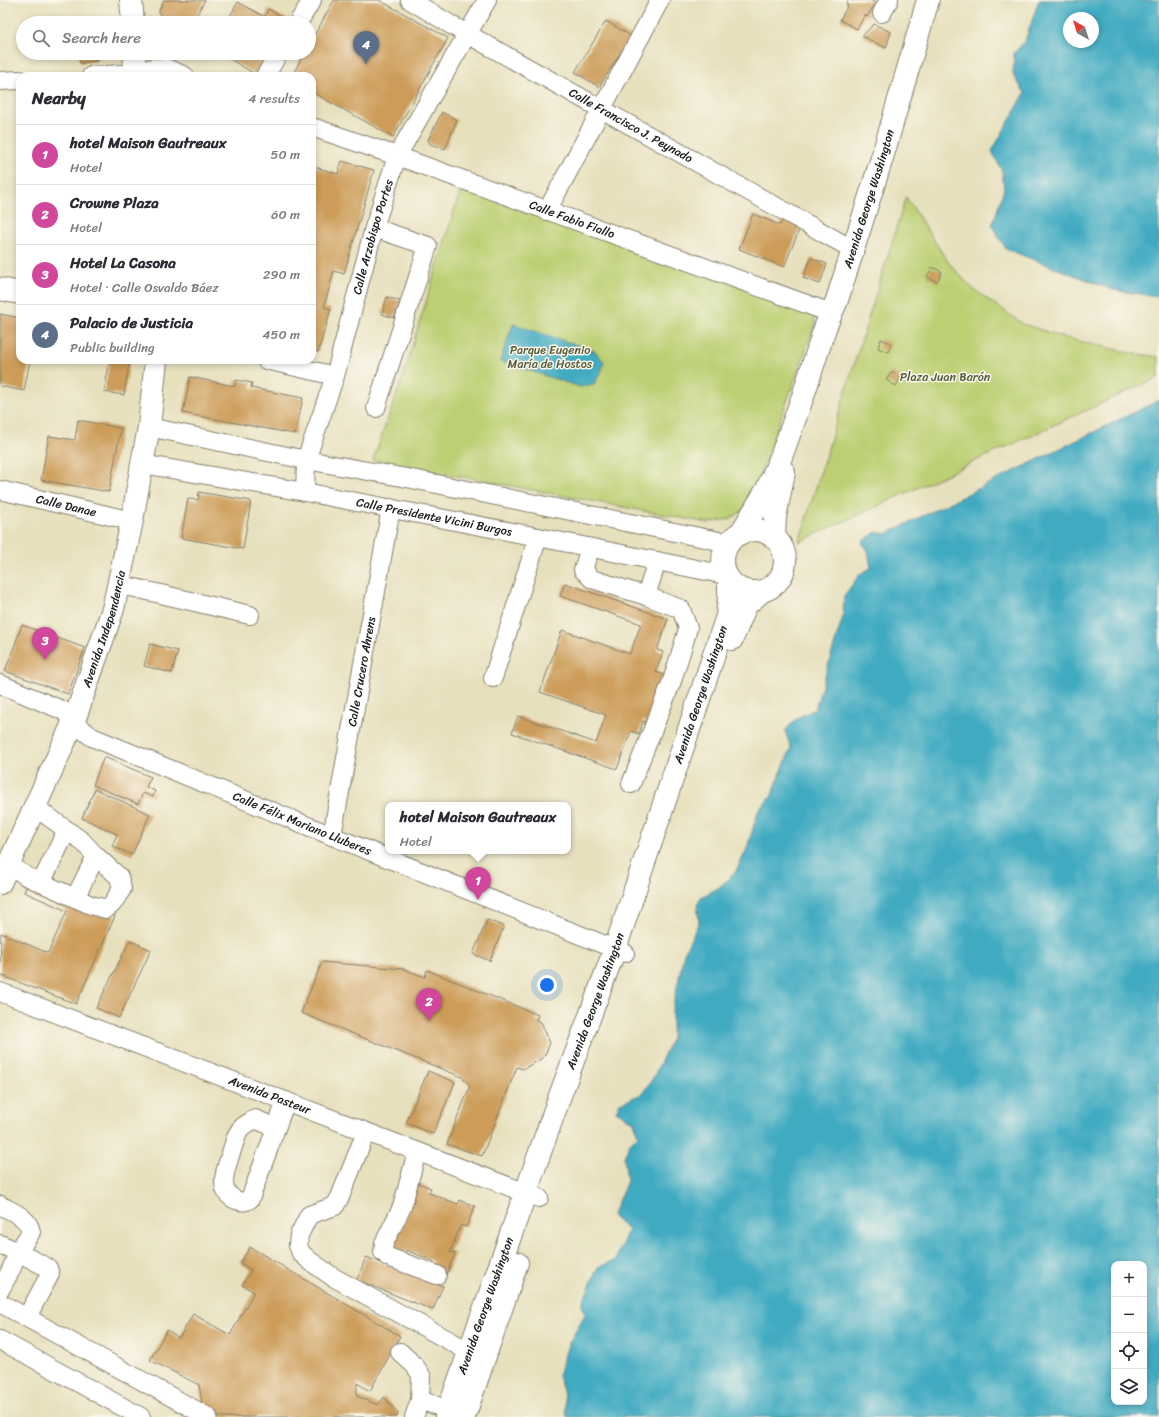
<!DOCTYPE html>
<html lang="en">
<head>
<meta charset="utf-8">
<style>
  :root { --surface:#fff; --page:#f2f2f3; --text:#2b2b33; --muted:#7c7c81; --line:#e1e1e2; --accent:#0f766e }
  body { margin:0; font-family:Sriracha,sans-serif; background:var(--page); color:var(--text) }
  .controls { position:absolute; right:12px; bottom:12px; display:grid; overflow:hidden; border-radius:8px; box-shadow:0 2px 6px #0003 }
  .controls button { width:36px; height:36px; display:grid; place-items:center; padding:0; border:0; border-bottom:1px solid var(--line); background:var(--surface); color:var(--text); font:20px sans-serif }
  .compass { position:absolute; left:1063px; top:12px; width:36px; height:36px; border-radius:50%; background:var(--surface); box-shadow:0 2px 6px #0003; rotate:321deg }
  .you { position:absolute; left:547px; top:985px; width:14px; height:14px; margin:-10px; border:3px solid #fff; border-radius:50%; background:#1a73e8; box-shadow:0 0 0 6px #1a73e833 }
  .badge { display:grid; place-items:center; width:26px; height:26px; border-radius:50%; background:var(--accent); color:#fff; font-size:13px; font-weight:700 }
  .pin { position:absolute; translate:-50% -33px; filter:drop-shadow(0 1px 2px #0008) }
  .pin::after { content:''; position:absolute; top:21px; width:14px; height:12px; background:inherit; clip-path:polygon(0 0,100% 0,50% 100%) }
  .popup { position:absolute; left:385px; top:802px; width:186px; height:52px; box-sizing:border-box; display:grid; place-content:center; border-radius:8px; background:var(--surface); filter:drop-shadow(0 1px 3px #0005); font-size:13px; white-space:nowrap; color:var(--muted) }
  .popup b { font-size:15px; color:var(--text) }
  .popup::after { content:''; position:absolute; left:50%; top:100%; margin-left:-8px; border:8px solid transparent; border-top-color:var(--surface) }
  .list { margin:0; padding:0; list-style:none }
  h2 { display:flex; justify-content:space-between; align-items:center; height:52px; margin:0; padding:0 16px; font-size:17px }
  h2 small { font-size:13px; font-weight:400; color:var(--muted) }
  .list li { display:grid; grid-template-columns:26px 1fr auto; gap:12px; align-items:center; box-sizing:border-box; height:60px; padding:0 16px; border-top:1px solid var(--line) }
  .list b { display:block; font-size:15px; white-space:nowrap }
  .list p { margin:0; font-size:13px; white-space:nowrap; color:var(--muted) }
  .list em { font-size:13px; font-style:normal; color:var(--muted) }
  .icon { flex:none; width:22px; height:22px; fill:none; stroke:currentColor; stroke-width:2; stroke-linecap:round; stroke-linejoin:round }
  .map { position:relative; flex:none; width:1159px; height:1417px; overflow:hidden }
  .search { position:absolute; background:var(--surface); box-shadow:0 2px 6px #0003; left:16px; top:16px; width:300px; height:44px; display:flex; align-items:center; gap:10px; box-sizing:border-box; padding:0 14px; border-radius:22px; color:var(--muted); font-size:15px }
  .panel { position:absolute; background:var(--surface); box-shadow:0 2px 6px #0003; left:16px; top:72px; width:300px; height:292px; border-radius:12px }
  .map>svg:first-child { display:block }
</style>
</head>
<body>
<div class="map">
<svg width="1159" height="1417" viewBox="0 0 1159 1417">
  <rect width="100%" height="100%" fill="#fbf7ec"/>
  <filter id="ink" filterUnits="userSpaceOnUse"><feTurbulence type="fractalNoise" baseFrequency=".025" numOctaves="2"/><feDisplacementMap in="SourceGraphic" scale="8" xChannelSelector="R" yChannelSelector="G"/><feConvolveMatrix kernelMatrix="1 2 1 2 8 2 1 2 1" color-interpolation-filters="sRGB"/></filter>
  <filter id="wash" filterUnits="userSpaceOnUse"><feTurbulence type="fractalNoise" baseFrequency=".012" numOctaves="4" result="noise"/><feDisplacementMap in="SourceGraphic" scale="16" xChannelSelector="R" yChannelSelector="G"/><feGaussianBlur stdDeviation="0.9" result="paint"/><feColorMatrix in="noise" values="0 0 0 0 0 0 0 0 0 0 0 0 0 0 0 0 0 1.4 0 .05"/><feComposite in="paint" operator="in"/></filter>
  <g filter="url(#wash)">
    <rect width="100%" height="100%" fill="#e7e0bd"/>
    <g fill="#bccf72" stroke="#6c7647">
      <polygon points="463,182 814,314 815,325 748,507 730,519 708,523 373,460 402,379"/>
      <polygon points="906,197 948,262 973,289 1023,324 1066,338 1131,353 1159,357 1159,377 799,542"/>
    </g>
    <g fill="#41aac1" stroke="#2e636e" fill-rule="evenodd">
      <path d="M1039,0H1159V297L1113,290L1006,249L992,226L1004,189L1002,171L992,151L1025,93L1013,75L1014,53L1025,41ZM1069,18H1093V42H1069Z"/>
      <polygon points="513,324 595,351 604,362 601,373 594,384 580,387 500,361"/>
      <path d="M1159,400V1417H567L563,1391L558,1375L568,1345L585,1314L582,1304L598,1267L615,1261L628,1230L612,1216L627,1181L624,1157L629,1144L638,1135L634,1122L616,1111L620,1103L642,1094L653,1078L672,1038V1011L684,953L699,922L697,906L701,897L718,888L735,873L746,851L759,809L771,797L791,748L785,731L797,718L815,709L843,616L844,596L860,574L871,568L868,551L862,542L876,532L886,534ZM1114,1264H1144V1402H1114Z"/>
    </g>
    <g id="blocks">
      <g fill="#cc9c59">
        <polygon points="164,0 205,0 192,23 175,23 159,14 159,10"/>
        <polygon points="334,0 379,0 448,38 393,137 312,92 312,76 292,76 304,53 309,53 309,45"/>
        <polygon points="848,0 870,0 875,3 867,17 865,15 857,29 840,20 848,5 846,4"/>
        <polygon points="238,2 265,17 268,9 290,21 289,23 226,23"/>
        <polygon points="606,21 631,36 599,87 575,72"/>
        <polygon points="874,24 891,32 886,48 862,36"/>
        <polygon points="79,53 97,53 97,61 80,63"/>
        <polygon points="220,53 271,53 258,76"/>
        <polygon points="442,112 457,120 445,149 430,144 428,140"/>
        <polygon points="342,161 374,170 344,274 334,271 324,307 331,309 318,352 312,351 312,166 338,174"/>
        <polygon points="753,214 780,225 783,219 801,225 784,267 739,249"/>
        <polygon points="811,258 827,264 820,284 803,278"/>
        <polygon points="932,267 942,272 937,282 927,277"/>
        <polygon points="387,297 400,301 394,318 382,314"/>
        <polygon points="0,314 20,318 20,360 30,360 24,391 0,386"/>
        <polygon points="881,339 891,343 888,352 878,348"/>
        <polygon points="110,360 130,360 124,395 104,392"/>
        <polygon points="892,371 901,378 896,386 886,380"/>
        <polygon points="190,377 235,386 236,380 252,383 251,388 303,398 295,434 183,413"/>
        <polygon points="78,420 121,428 109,492 41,480 49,436 75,440"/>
        <polygon points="199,492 251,501 243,549 181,538 188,499 198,500"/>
        <polygon points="565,583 668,619 657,650 663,652 656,672 670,677 654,724 643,721 639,734 631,731 617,769 512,733 518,716 596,743 606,715 540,692 562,630 630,654 641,624 560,596"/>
        <polygon points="22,625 85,648 68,694 5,671"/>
        <polygon points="150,644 178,651 172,673 144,666"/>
        <polygon points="104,757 151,777 146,787 155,791 153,797 143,793 138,804 93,785"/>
        <polygon points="95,789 150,814 132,855 112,846 117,834 82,818"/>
        <polygon points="31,877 115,916 76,1004 0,975 1,933 48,953 67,911 24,892"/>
        <polygon points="487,920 504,926 490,961 473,954"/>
        <polygon points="130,940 151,950 119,1018 96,1008"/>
        <polygon points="322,962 404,969 425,977 427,970 538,1015 536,1020 541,1022 550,1043 544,1057 523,1069 517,1067 482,1156 447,1144 470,1086 462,1077 301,1013"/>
        <polygon points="428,1071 455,1082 433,1134 406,1123"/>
        <polygon points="415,1182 431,1188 429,1193 458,1204 460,1200 475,1206 466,1227 461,1225 450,1252 455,1253 447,1273 431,1267 433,1261 406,1250 404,1255 388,1249 395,1232 399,1234 413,1199"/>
        <polygon points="250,1247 400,1336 370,1391 357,1383 357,1396 378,1405 384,1397 398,1413 397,1417 221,1417 203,1408 199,1385 150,1360 167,1330 179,1338 193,1314 230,1335 254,1292 242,1285 251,1270 240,1263"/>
        <polygon points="366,1257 443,1286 433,1310 357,1280"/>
      </g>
    </g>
  </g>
  <g filter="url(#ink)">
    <use href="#blocks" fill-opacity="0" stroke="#827e6c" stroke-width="1"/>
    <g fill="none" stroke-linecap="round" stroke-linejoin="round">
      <g stroke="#827e6c" stroke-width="20">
        <g id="minor">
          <path id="s1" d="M410,0L453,26L852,249"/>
          <polyline points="882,13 889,0"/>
          <polyline points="298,23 312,0"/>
          <polyline points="91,76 135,73 153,68 166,68 185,76"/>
          <polyline points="265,76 279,53"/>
          <polyline points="0,81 20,80"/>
          <path id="s2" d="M312,127L397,156L831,313"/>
          <polyline points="547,211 660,0"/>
          <polyline points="374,228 428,246 376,408"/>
          <polyline points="266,360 335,376"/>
          <polyline points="149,427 306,460 407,478 729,543"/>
          <path id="s3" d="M142,464L305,492L538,537L726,575"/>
          <path id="s4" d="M0,490L132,521"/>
          <path id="s5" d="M305,492L306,460L335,376L374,228L397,156L487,0"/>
          <polyline points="590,548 583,570 592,579 646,596 681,609 688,628 685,639 672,681 631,784"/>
          <polyline points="118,584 250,615"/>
          <polyline points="646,596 657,561"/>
          <polyline points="493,678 538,537"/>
          <path id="s6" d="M0,684L64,711L79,727L92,737L332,836L625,953"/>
          <path id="s7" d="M332,836L391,508"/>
          <polyline points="8,864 26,876 91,905 106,909 112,904 122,889 119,877 96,856 82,841 35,807"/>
          <polyline points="41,883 67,830"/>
          <polyline points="75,898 96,856"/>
          <path id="s8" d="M0,992L539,1198"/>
          <path d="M276,1128L255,1119C249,1123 241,1126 238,1133C235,1139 233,1147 231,1153C226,1168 216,1191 236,1200C241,1202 246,1202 250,1199L286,1101"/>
          <polyline points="366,1132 340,1197 335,1206 309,1215 299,1235 298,1245 301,1253 310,1261 333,1277 470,1352"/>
          <polyline points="417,1152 402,1207 384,1243 383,1252 388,1257 437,1275"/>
          <path d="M0,1205C12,1212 29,1217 31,1232L18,1252L48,1268L50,1274L27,1317"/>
          <polyline points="0,1244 18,1252 11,1270 0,1290"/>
          <polyline points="0,1303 208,1417"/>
          <polyline points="0,1340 141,1417"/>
          <polyline points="400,1352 415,1366 421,1375 420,1400"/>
          <polyline points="414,1417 420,1400 449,1410"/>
        </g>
      </g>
      <g stroke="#827e6c" stroke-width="24">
        <g id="major">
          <polyline points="131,0 133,23"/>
          <polyline points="134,53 136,76"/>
          <polyline points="0,289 20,293"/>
          <path id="s9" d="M741,533L767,489L781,457L803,396L825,328L837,300L882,158L928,0"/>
          <polyline points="774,538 775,517 784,472"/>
          <path id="s10" d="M0,883L74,721L113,609L132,521L142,464L149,427L156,360"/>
        </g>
      </g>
      <g stroke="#827e6c" stroke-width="24">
        <g id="highway">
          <circle cx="754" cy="561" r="31"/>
          <polyline points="732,639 746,605 761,592"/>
          <path id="s11" d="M446,1417L561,1093L615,949L727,616L729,597V580"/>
          <polyline points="464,1417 517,1263"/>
        </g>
      </g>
      <use href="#minor" stroke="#fff" stroke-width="18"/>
      <use href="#major" stroke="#fff" stroke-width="22"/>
      <use href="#highway" stroke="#fff" stroke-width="22"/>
    </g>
  </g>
  <g text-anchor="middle" stroke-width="3" stroke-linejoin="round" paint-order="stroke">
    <g font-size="12" fill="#1c1c1c" stroke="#fbf7ec">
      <text dy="4" stroke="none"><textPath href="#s1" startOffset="254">Calle Francisco J. Peynado</textPath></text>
      <text dy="4" stroke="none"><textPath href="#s9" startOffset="359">Avenida George Washington</textPath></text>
      <text dy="4" stroke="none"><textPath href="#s2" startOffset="276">Calle Fabio Fiallo</textPath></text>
      <text dy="4" stroke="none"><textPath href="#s5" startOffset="265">Calle Arzobispo Portes</textPath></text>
      <text dy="4" stroke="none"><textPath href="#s4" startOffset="68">Calle Danae</textPath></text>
      <text dy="4" stroke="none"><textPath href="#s3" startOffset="297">Calle Presidente Vicini Burgos</textPath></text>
      <text dy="4" stroke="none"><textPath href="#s10" startOffset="275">Avenida Independencia</textPath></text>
      <text dy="4" stroke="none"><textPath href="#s7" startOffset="167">Calle Crucero Ahrens</textPath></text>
      <text dy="4" stroke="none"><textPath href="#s11" startOffset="766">Avenida George Washington</textPath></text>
      <text dy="4" stroke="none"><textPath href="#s6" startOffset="335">Calle Félix Mariano Lluberes</textPath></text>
      <text dy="4" stroke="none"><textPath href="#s11" startOffset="442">Avenida George Washington</textPath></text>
      <text dy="4" stroke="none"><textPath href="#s8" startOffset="289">Avenida Pasteur</textPath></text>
      <text dy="4" stroke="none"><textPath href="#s11" startOffset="118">Avenida George Washington</textPath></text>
    </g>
    <g font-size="12" fill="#545b3a" stroke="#fbf7ec">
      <text x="550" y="354">Parque Eugenio<tspan x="550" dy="14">María de Hostos</tspan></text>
      <text x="945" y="381">Plaza Juan Barón</text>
    </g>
  </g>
</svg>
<div class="controls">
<button>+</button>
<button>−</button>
<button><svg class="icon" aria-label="locate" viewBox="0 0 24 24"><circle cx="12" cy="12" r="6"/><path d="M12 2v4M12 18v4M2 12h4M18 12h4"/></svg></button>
<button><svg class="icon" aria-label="layers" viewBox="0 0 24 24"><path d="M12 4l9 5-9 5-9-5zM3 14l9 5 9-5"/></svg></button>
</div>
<svg class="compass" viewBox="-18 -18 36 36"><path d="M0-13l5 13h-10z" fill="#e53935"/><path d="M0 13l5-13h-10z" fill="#7c7c81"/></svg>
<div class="you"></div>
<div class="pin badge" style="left:478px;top:900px;background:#d1479c">1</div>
<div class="popup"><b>hotel Maison Gautreaux</b>Hotel</div>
<div class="pin badge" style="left:429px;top:1021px;background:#d1479c">2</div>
<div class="pin badge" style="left:45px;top:660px;background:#d1479c">3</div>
<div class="pin badge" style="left:366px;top:64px;background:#5c6f8a">4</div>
<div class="search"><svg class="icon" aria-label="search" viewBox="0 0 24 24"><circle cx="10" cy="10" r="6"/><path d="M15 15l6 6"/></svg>Search here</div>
<section class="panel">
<h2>Nearby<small>4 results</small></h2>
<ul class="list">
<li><span class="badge" style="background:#d1479c">1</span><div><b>hotel Maison Gautreaux</b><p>Hotel</p></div><em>50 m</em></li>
<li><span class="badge" style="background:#d1479c">2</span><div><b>Crowne Plaza</b><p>Hotel</p></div><em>60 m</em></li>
<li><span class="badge" style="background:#d1479c">3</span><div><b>Hotel La Casona</b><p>Hotel · Calle Osvaldo Báez</p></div><em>290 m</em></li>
<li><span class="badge" style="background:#5c6f8a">4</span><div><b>Palacio de Justicia</b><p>Public building</p></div><em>450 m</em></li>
</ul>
</section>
</div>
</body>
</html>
